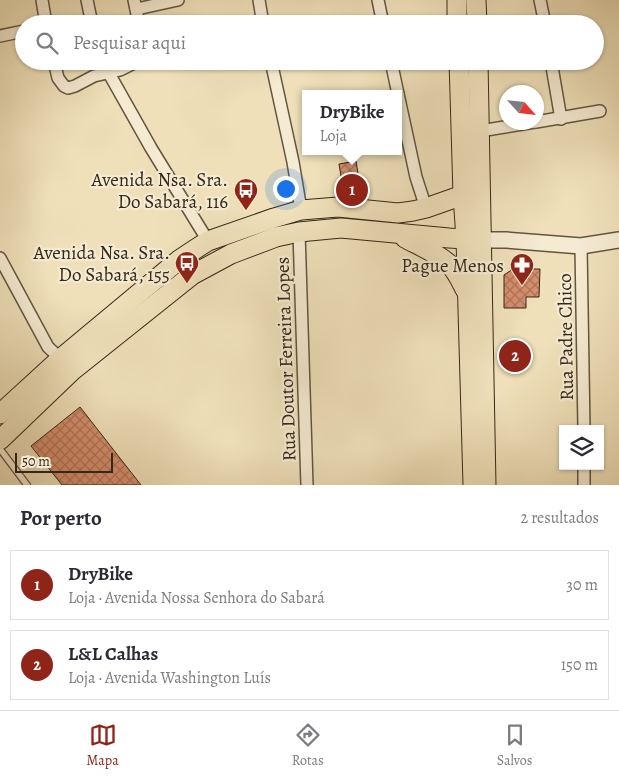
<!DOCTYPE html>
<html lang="pt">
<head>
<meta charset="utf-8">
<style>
  :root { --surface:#fff; --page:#f7f7f7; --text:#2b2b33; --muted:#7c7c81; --line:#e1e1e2; --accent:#8f2418 }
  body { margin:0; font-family:Alegreya,serif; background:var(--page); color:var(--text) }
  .controls { position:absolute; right:15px; bottom:15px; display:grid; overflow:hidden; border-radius:0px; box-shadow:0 1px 4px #0004 }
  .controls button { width:45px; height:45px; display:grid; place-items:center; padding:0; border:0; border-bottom:1px solid var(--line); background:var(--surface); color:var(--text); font:25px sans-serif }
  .compass { position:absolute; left:499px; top:85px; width:45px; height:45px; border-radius:50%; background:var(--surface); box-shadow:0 1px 4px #0004; rotate:117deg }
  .scale { position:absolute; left:15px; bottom:12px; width:98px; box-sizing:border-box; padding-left:5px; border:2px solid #332819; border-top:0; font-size:14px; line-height:18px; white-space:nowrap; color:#332819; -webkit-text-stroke:4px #f5ebd2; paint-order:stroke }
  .you { position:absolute; left:285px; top:188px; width:18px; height:18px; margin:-12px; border:4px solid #fff; border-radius:50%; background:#1a73e8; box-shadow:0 0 0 8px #1a73e833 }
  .badge { display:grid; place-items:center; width:32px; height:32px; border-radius:50%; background:var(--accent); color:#fff; font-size:16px; font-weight:700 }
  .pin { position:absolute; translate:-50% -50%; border:2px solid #fff; box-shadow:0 1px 5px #0006 }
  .popup { position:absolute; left:302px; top:90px; width:100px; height:65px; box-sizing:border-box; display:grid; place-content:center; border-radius:0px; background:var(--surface); filter:drop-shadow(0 1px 4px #0005); font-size:16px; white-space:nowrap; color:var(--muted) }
  .popup b { font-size:19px; color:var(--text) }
  .popup::after { content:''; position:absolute; left:50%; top:100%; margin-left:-10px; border:10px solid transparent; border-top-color:var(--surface) }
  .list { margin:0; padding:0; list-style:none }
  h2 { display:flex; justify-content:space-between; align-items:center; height:65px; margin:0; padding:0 20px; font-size:21px }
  h2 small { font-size:16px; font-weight:400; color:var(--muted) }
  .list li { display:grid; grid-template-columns:32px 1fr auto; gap:15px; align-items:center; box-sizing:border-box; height:70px; margin:0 10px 10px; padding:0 10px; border:1px solid var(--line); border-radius:0px }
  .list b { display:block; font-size:19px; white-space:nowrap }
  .list p { margin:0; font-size:16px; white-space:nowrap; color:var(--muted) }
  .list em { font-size:16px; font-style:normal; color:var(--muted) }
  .icon { flex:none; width:28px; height:28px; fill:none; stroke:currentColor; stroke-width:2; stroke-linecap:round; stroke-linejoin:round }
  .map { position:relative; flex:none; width:619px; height:485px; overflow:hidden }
  .search { position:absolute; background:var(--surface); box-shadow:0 1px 4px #0004; left:15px; right:15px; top:15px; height:55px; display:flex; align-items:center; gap:12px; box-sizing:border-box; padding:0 18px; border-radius:28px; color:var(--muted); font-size:19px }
  .sheet { height:225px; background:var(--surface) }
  nav { display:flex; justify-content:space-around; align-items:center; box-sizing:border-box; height:70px; border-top:1px solid var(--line); background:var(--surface); font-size:14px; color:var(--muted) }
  nav a { display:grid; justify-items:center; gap:2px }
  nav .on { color:var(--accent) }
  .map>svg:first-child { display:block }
</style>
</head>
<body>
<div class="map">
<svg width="619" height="485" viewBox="0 0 619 485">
  <defs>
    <pattern id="building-cross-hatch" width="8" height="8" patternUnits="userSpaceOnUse" patternTransform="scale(1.25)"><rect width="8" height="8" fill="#d68e6d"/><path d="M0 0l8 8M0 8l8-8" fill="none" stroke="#ae7459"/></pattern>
  </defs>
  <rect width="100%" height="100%" fill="#efe0b9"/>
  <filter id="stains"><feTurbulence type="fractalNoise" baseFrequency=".004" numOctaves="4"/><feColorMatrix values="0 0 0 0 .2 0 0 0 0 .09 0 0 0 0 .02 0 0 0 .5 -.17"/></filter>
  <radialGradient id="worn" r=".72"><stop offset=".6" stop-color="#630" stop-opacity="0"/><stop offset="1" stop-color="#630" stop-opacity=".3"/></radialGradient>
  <g fill="url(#building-cross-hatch)" stroke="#332819">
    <polygon points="356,161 361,192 344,195 339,164"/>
    <polygon points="513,269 540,269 539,297 526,297 526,308 504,308 504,275"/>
    <polygon points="80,407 141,485 62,485 31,446"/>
  </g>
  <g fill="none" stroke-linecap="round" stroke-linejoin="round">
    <g stroke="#625641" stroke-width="8">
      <polyline id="service" points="0,449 27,485"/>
    </g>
    <g stroke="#625641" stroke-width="14">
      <g id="minor">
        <polyline points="42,0 46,24"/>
        <polyline points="87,0 92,24"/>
        <polyline points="134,0 139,24"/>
        <polyline points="259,0 263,24"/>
        <polyline points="378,0 383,24"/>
        <polyline points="540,0 545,24"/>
        <polyline points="137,9 178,0"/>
        <polyline points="0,36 24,31"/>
        <polyline points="54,61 58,78 64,86 68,88 75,86 94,76 120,70 138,61"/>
        <polyline points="102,61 151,148 208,241"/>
        <polyline points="271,61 293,162 301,210"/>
        <polyline points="391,61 398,94"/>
        <polyline points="551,61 561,119"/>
        <polyline points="398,94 416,177 426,208"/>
        <polyline points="536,122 600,111"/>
        <polyline points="480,131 535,122"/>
        <polyline points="299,232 307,485"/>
        <polyline points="581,246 584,429"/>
        <polyline points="0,258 48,347 64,362"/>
        <polyline points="584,466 584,485"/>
      </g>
    </g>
    <g stroke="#625641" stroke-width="18">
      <polyline id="tertiary" points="482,240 506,240 581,246 619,240"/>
    </g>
    <g stroke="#332819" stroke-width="21">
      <g id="primary">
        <polyline points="457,0 457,24"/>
        <polyline points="476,0 477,24"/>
        <polyline points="459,61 463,195 466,239 473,485"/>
        <polyline points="478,61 486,485"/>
        <path d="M405,238C420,246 437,253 449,264C457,271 461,282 466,291"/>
        <polyline points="0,414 60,359 179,260 194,250 208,241 274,218 301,210 338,207 398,213 413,211 426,208 463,195"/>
        <polyline points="0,440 73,370 192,275 231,254 276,237 299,232 341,228 449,238 482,240"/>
      </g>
    </g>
    <use href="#service" stroke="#f5ebd2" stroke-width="5.5"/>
    <use href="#minor" stroke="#f5ebd2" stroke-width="11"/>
    <use href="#tertiary" stroke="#f5ebd2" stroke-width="15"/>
    <use href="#primary" stroke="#efe0b9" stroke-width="19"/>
  </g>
  <defs>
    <g id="bus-pin" transform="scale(1.25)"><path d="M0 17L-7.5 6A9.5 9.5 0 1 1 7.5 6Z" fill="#8f2418" stroke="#f5ebd2"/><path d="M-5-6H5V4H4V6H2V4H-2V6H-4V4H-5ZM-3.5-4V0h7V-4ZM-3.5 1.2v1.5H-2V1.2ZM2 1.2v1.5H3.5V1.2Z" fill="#fff"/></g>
    <g id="pharmacy-pin" transform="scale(1.25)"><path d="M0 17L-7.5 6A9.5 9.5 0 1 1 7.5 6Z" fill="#8f2418" stroke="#f5ebd2"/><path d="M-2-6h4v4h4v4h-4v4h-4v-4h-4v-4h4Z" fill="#fff"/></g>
  </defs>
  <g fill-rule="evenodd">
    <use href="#bus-pin" x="246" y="190"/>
    <use href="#bus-pin" x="187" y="263"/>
    <use href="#pharmacy-pin" x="522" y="265"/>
  </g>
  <g text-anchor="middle" stroke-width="4.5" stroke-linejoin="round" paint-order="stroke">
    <g font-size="19" fill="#332819" stroke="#f5ebd2" text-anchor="end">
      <text x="228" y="186">Avenida Nsa. Sra.<tspan x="228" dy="22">Do Sabará, 116</tspan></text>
      <text x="170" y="259">Avenida Nsa. Sra.<tspan x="170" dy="22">Do Sabará, 155</tspan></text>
      <text x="504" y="272">Pague Menos</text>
    </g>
    <g font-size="19" fill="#332819" stroke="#f5ebd2">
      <text transform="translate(565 337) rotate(-91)" y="7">Rua Padre Chico</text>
      <text transform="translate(285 359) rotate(-92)" y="7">Rua Doutor Ferreira Lopes</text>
    </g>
  </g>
  <rect width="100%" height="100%" filter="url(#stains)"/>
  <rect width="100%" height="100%" fill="url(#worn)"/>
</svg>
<div class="controls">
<button><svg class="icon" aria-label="layers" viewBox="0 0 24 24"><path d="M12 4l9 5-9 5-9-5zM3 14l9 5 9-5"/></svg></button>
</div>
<svg class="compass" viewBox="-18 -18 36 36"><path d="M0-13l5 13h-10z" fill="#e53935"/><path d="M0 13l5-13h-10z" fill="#7c7c81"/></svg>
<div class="scale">50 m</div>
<div class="you"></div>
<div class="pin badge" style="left:352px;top:190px">1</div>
<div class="popup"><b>DryBike</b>Loja</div>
<div class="pin badge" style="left:515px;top:356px">2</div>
<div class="search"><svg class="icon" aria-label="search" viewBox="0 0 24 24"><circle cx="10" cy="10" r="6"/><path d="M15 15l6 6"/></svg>Pesquisar aqui</div>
</div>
<section class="sheet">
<h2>Por perto<small>2 resultados</small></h2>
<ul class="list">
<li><span class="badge">1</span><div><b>DryBike</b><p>Loja · Avenida Nossa Senhora do Sabará</p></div><em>30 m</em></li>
<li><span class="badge">2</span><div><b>L&amp;L Calhas</b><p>Loja · Avenida Washington Luís</p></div><em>150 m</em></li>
</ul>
</section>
<nav>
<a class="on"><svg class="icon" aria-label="map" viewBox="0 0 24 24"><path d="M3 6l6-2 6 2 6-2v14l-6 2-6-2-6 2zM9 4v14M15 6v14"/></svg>Mapa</a>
<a><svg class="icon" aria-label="directions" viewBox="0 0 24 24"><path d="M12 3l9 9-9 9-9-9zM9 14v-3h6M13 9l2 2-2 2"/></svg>Rotas</a>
<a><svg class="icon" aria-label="saved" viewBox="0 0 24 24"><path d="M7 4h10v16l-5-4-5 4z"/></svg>Salvos</a>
</nav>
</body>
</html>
